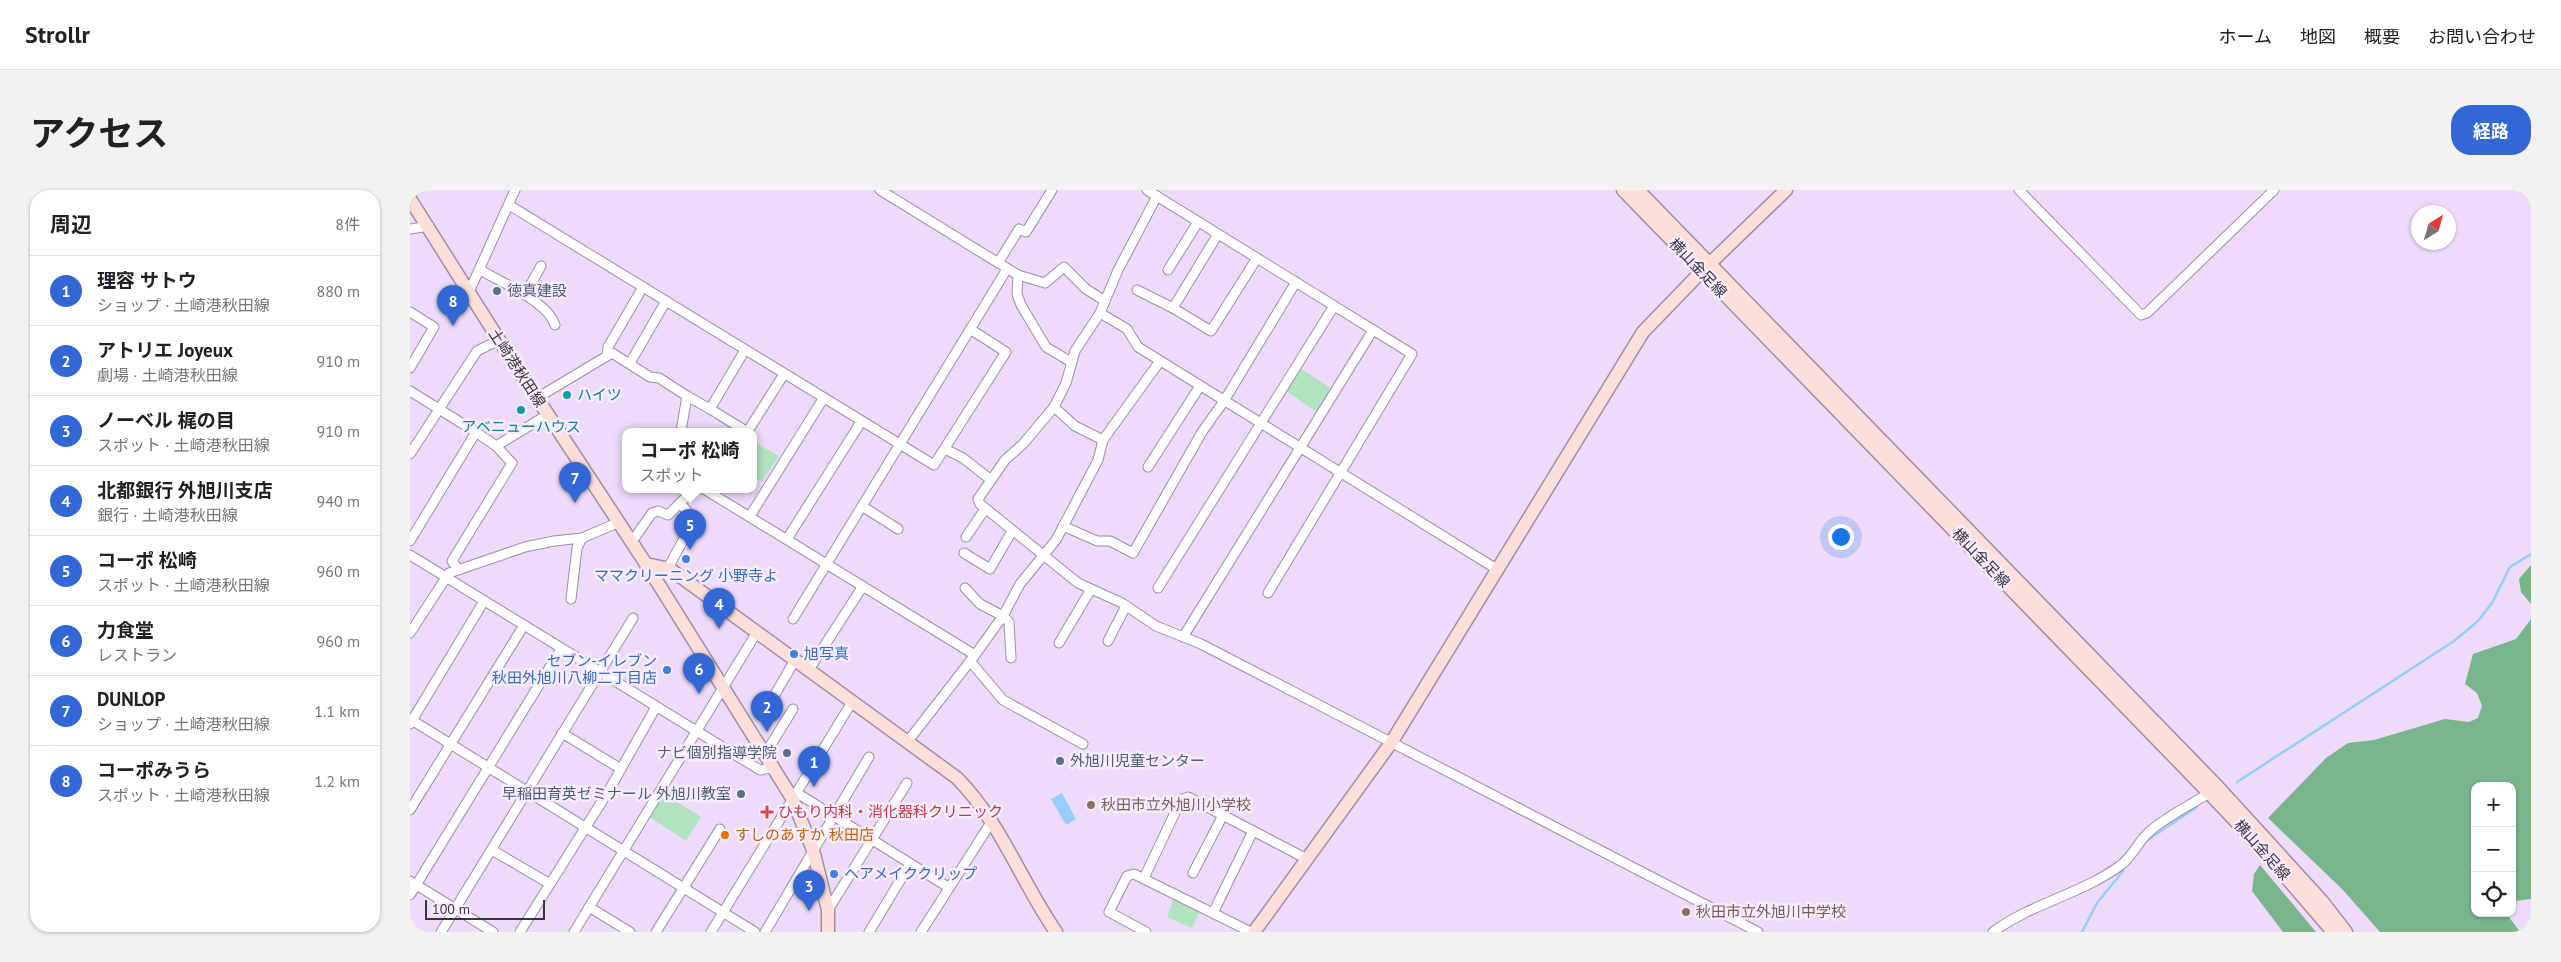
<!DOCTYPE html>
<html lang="ja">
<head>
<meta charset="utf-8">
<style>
  :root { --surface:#fff; --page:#f2f2f2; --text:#202124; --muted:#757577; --line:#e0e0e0; --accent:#3467d6 }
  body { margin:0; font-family:"PT Sans","Noto Sans JP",sans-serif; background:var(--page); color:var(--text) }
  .controls { position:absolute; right:15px; bottom:15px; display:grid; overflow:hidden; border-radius:10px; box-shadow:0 1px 4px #0004 }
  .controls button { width:45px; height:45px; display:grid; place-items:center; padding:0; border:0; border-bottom:1px solid var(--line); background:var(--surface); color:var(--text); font:25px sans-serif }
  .compass { position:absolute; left:2001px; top:15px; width:45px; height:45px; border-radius:50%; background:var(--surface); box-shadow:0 1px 4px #0004; rotate:37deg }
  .scale { position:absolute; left:15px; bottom:12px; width:120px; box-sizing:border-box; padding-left:5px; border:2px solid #3a343f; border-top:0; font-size:14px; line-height:18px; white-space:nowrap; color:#3a343f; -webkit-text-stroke:4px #f6ecfe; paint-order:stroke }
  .you { position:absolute; left:1430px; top:346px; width:18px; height:18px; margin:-12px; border:4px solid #fff; border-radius:50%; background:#1a73e8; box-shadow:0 0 0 8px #1a73e833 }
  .badge { display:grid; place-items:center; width:32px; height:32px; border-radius:50%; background:var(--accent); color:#fff; font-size:16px; font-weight:700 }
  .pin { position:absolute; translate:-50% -41px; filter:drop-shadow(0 1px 2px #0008) }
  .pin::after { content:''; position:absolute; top:26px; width:18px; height:15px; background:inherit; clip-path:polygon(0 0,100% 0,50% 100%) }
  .popup { position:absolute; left:212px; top:238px; width:135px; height:65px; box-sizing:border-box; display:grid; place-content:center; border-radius:10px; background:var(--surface); filter:drop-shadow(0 1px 4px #0005); font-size:16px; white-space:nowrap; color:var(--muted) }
  .popup b { font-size:19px; color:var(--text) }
  .popup::after { content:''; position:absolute; left:50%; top:100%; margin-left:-10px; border:10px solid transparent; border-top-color:var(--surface) }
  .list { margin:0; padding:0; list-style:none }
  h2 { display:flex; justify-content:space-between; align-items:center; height:65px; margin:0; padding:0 20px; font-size:21px }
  h2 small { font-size:16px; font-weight:400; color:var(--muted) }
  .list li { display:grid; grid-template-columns:32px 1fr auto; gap:15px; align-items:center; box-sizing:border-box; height:70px; padding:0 20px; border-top:1px solid var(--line) }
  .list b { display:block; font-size:19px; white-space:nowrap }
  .list p { margin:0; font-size:16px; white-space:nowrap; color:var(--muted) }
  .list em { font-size:16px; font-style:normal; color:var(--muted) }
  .icon { flex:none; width:28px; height:28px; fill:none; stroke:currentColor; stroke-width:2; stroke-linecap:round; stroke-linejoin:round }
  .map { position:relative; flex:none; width:2121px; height:742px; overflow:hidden; border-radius:20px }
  header { display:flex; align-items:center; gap:30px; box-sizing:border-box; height:70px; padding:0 25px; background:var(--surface); border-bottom:1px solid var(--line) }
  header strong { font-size:24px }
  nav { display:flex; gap:28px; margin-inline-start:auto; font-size:18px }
  .intro { display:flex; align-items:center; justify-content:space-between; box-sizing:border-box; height:120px; padding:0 30px }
  h1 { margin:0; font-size:35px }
  .button { padding:12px 22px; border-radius:20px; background:var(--accent); color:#fff; font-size:18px; font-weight:700 }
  main { display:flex; gap:30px; padding:0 30px }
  aside { flex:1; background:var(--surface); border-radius:20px; box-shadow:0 1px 4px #0004 }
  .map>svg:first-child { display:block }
</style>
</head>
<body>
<header>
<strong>Strollr</strong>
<nav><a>ホーム</a><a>地図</a><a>概要</a><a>お問い合わせ</a></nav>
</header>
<div class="intro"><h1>アクセス</h1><a class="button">経路</a></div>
<main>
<aside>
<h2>周辺<small>8件</small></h2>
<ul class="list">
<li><span class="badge">1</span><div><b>理容 サトウ</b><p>ショップ · 土崎港秋田線</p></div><em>880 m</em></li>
<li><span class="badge">2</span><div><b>アトリエ Joyeux</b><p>劇場 · 土崎港秋田線</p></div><em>910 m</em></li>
<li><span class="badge">3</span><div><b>ノーベル 梶の目</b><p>スポット · 土崎港秋田線</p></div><em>910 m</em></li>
<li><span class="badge">4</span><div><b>北都銀行 外旭川支店</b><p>銀行 · 土崎港秋田線</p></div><em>940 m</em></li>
<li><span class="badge">5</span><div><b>コーポ 松崎</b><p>スポット · 土崎港秋田線</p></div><em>960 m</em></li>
<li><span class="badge">6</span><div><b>力食堂</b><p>レストラン</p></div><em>960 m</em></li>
<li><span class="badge">7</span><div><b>DUNLOP</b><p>ショップ · 土崎港秋田線</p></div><em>1.1 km</em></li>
<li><span class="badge">8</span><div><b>コーポみうら</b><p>スポット · 土崎港秋田線</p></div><em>1.2 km</em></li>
</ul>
</aside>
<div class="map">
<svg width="2121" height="742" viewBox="0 0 2121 742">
  <rect width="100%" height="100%" fill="#eddbf9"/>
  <g fill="#b0e4c0">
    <polygon points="890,178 922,199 908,223 876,201"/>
    <polygon points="344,252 369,266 352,292 344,287"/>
    <polygon points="253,603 291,627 276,651 238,626"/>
    <polygon points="764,708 790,721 782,738 757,727"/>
  </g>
  <g fill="#78b58c">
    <polygon points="2121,375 2121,414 2111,402 2109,389"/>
    <polygon points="2121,429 2121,709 2104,711 2102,716 2102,596 2065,596 2065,723 2100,723 2099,727 2110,742 1970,742 1933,700 1858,628 1916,568 1938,553 1964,550 2035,529 2059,532 2068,528 2072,516 2067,503 2055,494 2063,464 2106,449"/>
    <polygon points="1850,675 1906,742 1873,742 1842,701 1844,684"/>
  </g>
  <polygon fill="#94cefb" points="652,603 666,629 656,635 641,609"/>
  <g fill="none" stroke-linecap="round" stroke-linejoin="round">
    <g stroke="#94cefb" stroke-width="2.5">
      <polyline points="1827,592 2044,451 2068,431 2082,413 2100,377 2121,364"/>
      <polyline points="1736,651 1787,617"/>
      <polyline points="1672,742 1687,713 1713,681"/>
    </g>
    <g stroke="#9e8da9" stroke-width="11">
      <g id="street">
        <polyline points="470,0 608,85 607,104 611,115 636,157 661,172"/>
        <polyline points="737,0 1002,164 858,403"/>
        <polyline points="1609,0 1731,125 1737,123 1864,0"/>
        <polyline points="747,6 708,80 690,123 665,161 656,193 644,217 613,254 595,270 568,309 570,314 668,393 712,413 746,436 791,454 1348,742"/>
        <polyline points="99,15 524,275 596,162 560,139"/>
        <polyline points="0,39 19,36"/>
        <polyline points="808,44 763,118 801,141 847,68"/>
        <polyline points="588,73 609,39 616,42 642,0"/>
        <path d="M70,80C91,92 138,112 145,135"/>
        <polyline points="758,80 788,32"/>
        <polyline points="608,85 635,93 654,77 676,99 695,111"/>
        <polyline points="727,100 763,118"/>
        <polyline points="59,102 105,0"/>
        <polyline points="115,105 131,76"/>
        <polyline points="0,122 24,137 0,178"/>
        <polyline points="690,123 717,139 728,157 1088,380"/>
        <polyline points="197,164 198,157 233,97"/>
        <polyline points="220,173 256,111"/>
        <polyline points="0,201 66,242 0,351"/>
        <polyline points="277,206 300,219 335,160"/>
        <polyline points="127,208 202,163 240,187 249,188 277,206 271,241"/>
        <polyline points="644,217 665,236 693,250"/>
        <polyline points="300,219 336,241"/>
        <polyline points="338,241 374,184"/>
        <polyline points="86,256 137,225"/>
        <polyline points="535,259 553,268 581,290"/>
        <polyline points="0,264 67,161 89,150"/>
        <polyline points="738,277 790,196"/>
        <polyline points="294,299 565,465"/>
        <polyline points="452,316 488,339"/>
        <polyline points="340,326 413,209"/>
        <polyline points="653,336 687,351 700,351 723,363 792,242 814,211 886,92"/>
        <polyline points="556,347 575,319"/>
        <polyline points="377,349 451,232"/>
        <polyline points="221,353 242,323 248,321 258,325 284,299"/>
        <polyline points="554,363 580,379 602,341"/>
        <polyline points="0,365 350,580 364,577"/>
        <polyline points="258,378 284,330 271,314"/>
        <polyline points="49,380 42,371 102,273 86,256 66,242"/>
        <polyline points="555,398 570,414 593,426 599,432 601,468"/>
        <polyline points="748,398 924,116"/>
        <polyline points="161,409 167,358 172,348"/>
        <polyline points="383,429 597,79"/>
        <polyline points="0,443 39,383 115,357 144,351 172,348 207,333"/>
        <polyline points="773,447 963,140"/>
        <polyline points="698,451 716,416"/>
        <polyline points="649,453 681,399"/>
        <polyline points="560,471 593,510 673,554"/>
        <polyline points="398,481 453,396"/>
        <polyline points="364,506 385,470"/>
        <polyline points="0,529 345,742"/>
        <polyline points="0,534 74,411"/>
        <polyline points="152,543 211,579"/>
        <polyline points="498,551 565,465 593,426 610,394 646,350 688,270 693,250 750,171"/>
        <polyline points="355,564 383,519"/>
        <polyline points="387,603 538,697"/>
        <polyline points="0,620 114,435"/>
        <polyline points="82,660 140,694"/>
        <polyline points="783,683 813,625"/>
        <polyline points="734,688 771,610 778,607 897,669"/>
        <polyline points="0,691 83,742"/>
        <polyline points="0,705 151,459"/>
        <polyline points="179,717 220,742"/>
        <polyline points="418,720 497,593"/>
        <polyline points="803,723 843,641"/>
        <polyline points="31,742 223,428"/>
        <polyline points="110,742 199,600 246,517"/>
        <polyline points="164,742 347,442"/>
        <polyline points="246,742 310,639"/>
        <polyline points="301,742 442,512"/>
        <polyline points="355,742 459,567"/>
        <polyline points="459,742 500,674"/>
        <polyline points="511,742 582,631"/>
        <polyline points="736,742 699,722 717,686 724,684 841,742"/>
        <path d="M1583,742C1622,713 1672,704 1711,675C1722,667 1728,652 1738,643C1755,627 1779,616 1799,603"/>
      </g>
    </g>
    <g stroke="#9e8da9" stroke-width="15">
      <g id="secondary">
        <polyline points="1213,0 1799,603 1851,658 1923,742"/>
        <polyline points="1228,0 1808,597 1912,711 1936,742"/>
        <polyline points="0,9 89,150 236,374 382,608 403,660 418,720 418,742"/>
        <path d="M236,374L260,379L547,588C592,634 610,690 646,742"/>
        <polyline points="844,742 981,553 1233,142 1292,81 1376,0"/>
      </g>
    </g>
    <use href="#street" stroke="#fff" stroke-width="9"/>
    <use href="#secondary" stroke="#feded8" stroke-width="12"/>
  </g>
  <g fill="#5c6f8a" stroke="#f6ecfe" stroke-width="2">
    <circle cx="87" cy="101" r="5"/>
    <circle cx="377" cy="563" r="5"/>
    <circle cx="650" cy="571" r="5"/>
    <circle cx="331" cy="604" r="5"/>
  </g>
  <g fill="#0f9aa8" stroke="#f6ecfe" stroke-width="2">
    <circle cx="157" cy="205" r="5"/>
    <circle cx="111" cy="220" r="5"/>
  </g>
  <g fill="#3f7fe0" stroke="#f6ecfe" stroke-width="2">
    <circle cx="276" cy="369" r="5"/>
    <circle cx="384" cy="464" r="5"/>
    <circle cx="257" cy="480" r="5"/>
    <circle cx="424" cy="684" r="5"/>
  </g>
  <g fill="#8d6e63" stroke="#f6ecfe" stroke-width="2">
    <circle cx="681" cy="615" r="5"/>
    <circle cx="1276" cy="722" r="5"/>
  </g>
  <path fill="#e0444e" stroke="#f6ecfe" stroke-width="2" d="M354.5 614.5h5v5h5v5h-5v5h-5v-5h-5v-5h5z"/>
  <circle fill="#e8710a" stroke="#f6ecfe" stroke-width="2" cx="315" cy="645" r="5"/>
  <g text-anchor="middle" stroke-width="5" stroke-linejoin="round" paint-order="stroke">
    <g font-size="15" fill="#3a343f" stroke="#f6ecfe">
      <text transform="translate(1288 78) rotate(46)" y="5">横山金足線</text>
      <text transform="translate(107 178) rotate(57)" y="5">土崎港秋田線</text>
      <text transform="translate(1571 368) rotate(46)" y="5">横山金足線</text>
      <text transform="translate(1852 660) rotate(48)" y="5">横山金足線</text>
    </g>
    <g font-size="15" fill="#4e5e75" stroke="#f6ecfe" text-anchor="start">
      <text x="97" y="106">徳真建設</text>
      <text x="367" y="568" text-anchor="end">ナビ個別指導学院</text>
      <text x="660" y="576">外旭川児童センター</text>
      <text x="321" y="609" text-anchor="end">早稲田育英ゼミナール 外旭川教室</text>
    </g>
    <g font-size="15" fill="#0d838f" stroke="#f6ecfe" text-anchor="start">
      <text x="167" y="210">ハイツ</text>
      <text x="111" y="242" text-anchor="middle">アベニューハウス</text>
    </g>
    <g font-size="15" fill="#366cbe" stroke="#f6ecfe" text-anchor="start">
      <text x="276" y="391" text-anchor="middle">ママクリーニング 小野寺よ</text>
      <text x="394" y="469">旭写真</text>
      <text x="247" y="476" text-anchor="end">セブン-イレブン<tspan x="247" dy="17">秋田外旭川八柳二丁目店</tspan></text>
      <text x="434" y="689">ヘアメイククリップ</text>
    </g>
    <g font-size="15" fill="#785e54" stroke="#f6ecfe" text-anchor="start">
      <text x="691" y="620">秋田市立外旭川小学校</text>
      <text x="1286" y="727">秋田市立外旭川中学校</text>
    </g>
    <g font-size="15" fill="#be3a42" stroke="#f6ecfe" text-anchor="start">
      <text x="368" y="627">ひもり内科・消化器科クリニック</text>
    </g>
    <g font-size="15" fill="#c56008" stroke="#f6ecfe" text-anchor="start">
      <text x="325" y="650">すしのあすか 秋田店</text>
    </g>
  </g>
</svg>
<div class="controls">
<button>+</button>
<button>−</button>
<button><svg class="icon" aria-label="locate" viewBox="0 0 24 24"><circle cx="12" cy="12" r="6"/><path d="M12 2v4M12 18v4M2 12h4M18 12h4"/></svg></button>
</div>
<svg class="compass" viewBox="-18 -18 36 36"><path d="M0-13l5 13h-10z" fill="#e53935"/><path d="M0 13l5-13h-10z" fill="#757577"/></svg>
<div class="scale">100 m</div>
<div class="you"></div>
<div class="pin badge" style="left:404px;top:597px">1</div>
<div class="pin badge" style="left:357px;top:542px">2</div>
<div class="pin badge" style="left:399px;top:721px">3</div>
<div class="pin badge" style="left:309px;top:439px">4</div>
<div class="pin badge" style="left:280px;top:360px">5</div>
<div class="popup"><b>コーポ 松崎</b>スポット</div>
<div class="pin badge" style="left:289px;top:504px">6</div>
<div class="pin badge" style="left:165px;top:313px">7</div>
<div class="pin badge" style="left:43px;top:136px">8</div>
</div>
</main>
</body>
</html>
